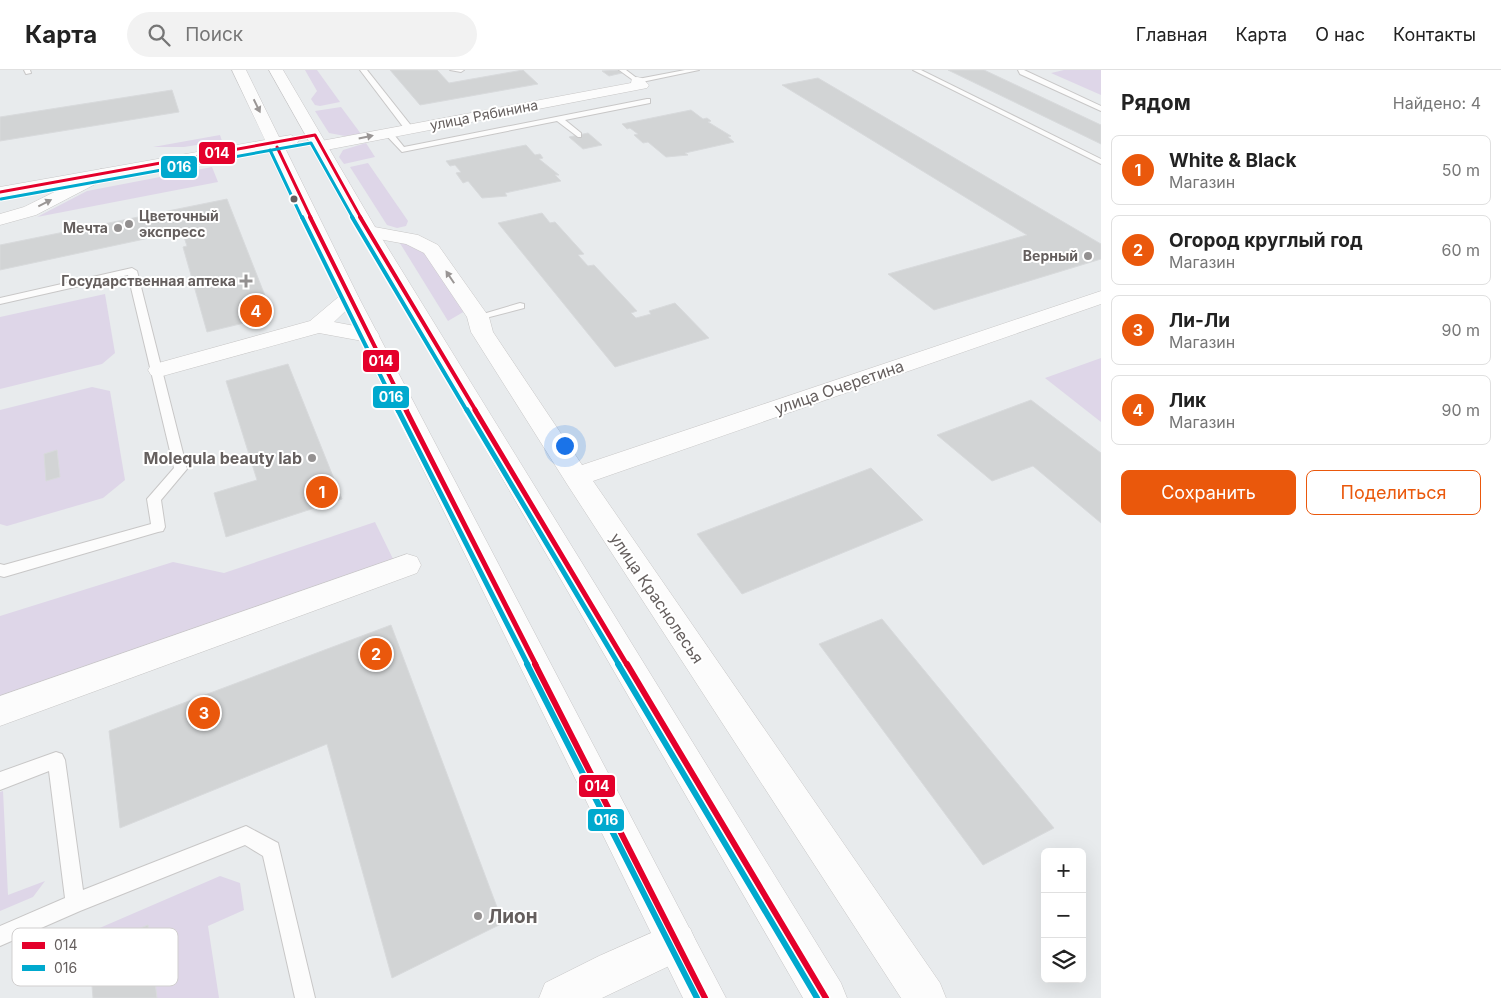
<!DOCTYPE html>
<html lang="ru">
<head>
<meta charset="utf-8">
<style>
  :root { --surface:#fff; --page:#f2f2f2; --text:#222; --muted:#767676; --line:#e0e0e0; --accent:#ea580c }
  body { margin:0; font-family:Inter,sans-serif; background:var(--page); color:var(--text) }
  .controls { position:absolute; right:15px; bottom:15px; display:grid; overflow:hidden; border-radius:8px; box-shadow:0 5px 20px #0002 }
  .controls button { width:45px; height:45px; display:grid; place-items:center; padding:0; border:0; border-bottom:1px solid var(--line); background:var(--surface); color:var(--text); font:25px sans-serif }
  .you { position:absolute; left:564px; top:375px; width:18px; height:18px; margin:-12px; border:4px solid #fff; border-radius:50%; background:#1a73e8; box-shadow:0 0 0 8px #1a73e833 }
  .badge { display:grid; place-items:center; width:32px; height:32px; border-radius:50%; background:var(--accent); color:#fff; font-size:16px; font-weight:700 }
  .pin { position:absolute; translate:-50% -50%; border:2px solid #fff; box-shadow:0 1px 5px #0006 }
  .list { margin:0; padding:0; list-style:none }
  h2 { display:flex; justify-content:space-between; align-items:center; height:65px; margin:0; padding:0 20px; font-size:21px }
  h2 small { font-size:16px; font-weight:400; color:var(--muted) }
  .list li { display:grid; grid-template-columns:32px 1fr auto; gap:15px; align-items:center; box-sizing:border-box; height:70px; margin:0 10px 10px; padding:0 10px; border:1px solid var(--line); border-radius:8px }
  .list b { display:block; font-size:19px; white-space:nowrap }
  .list p { margin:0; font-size:16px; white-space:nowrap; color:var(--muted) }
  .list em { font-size:16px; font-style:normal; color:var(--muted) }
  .actions { display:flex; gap:10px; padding:15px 20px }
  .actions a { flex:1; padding:11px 0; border:1px solid var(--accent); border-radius:8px; text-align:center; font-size:18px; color:var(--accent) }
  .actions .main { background:var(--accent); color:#fff }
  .icon { flex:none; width:28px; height:28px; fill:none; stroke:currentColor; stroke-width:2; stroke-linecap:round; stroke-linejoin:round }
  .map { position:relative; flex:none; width:1101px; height:928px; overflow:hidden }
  header { display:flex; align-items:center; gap:30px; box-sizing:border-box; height:70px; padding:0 25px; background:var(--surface); border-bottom:1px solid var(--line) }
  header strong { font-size:24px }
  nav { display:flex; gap:28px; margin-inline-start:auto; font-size:18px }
  .search { width:350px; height:45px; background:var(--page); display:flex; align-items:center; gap:12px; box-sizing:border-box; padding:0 18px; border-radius:28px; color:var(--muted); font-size:19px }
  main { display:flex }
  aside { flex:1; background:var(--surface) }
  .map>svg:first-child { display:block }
</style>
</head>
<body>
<header>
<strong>Карта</strong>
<div class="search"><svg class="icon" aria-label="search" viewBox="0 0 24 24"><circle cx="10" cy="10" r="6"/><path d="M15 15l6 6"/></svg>Поиск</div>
<nav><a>Главная</a><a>Карта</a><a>О нас</a><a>Контакты</a></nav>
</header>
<main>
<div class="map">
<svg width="1101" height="928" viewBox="0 0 1101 928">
  <rect width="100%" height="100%" fill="#e8ebed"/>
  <g fill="#ded6e8">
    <polygon points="305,0 317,0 340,32 320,36 315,35 311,29 317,21"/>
    <polygon points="1064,0 1101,0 1101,25 1051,3"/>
    <polygon points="341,37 361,64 345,66 329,63 315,41"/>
    <polygon points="220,65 222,71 184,77 153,77"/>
    <polygon points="366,73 375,87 344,94 339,87 343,80"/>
    <polygon points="368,93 408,151 406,156 397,158 387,155 350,97"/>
    <polygon points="212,97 218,112 37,147 87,121"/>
    <polygon points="398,170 427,183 465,241 448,251"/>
    <polygon points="105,224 115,283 102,294 0,319 0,247"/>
    <polygon points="1101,288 1101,352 1045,308"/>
    <polygon points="92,317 110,321 125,410 103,428 7,456 0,454 0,340"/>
    <polygon points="375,452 395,493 0,630 0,546 173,492 224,503"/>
    <polygon points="3,721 8,825 45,811 33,827 0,841 0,722"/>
    <polygon points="220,806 240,813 244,840 208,856 219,928 157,928 148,855 89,880 88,863"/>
  </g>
  <g fill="#d2d4d5" stroke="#d8dadc">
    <polygon points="390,0 437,0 449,13 523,0 538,14 420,35"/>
    <polygon points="618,0 622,3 609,6 602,1"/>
    <polygon points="948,0 984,0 1101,55 1101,74"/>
    <polygon points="818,8 1101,174 1101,189 934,240 888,204 1027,165 782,15"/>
    <polygon points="172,20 179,42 0,71 0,47"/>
    <polygon points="691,40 703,49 707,48 711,51 708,52 731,66 728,67 734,72 685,83 688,85 666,87 648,72 643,73 634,65 638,64 630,58 627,59 622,54"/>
    <polygon points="588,63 602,75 583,79 569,67"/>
    <polygon points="526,75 535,85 540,84 543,88 539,89 559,105 555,105 561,111 505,123 507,126 482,128 468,111 463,113 456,103 461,102 455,95 450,96 446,91"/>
    <polygon points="227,129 273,246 207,262 183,177 187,176 182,161 0,200 0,175"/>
    <polygon points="542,143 550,153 555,152 584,184 578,185 588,196 594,195 637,241 631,243 636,248 651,244 649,241 675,233 709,268 615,297 498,153"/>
    <polygon points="288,294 342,429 226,467 214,423 257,410 226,311"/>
    <polygon points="1031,330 1101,383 1101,453 1033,396 992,411 937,365"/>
    <polygon points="57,380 60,407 46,411 44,384"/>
    <polygon points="871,398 923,450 742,524 697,464"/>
    <polygon points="882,549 1054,758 983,795 819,574"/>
    <polygon points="391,555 503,853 392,908 327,674 120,758 109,661"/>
    <polygon points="148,855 157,928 93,928 89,880"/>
  </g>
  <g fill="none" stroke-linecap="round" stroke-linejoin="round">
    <g stroke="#c8c7c7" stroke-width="2">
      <g id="lane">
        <polygon points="24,0 30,0 31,3 26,4"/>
        <polygon points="360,0 367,0 413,58 413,62 407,62"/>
        <polygon points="450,0 464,0 461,2"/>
        <polygon points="619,0 626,0 638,9 685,0 699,0 637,13"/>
        <polygon points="913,0 921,0 1101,89 1101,94"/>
        <polygon points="1018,0 1024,0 1101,36 1101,41 1020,4"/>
        <polygon points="647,29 650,29 650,33 565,50 581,63 581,67 578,67 557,51 402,82 384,63 391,61 404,77"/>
        <polygon points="132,198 137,201 187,399 161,430 165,457 163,461 158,462 4,507 0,506 0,494 4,495 151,454 147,429 174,398 128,205 0,234 0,228"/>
        <polygon points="520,233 524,234 524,238 478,250 473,247"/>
        <polygon points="56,682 62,684 65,690 83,820 246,756 278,773 315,928 295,928 263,786 245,775 80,841 0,876 0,856 65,828 49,701 0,720 0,702"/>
      </g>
    </g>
    <g stroke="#c8c7c7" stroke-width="1">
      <g id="street">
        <polygon points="637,7 642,8 649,15 647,18 321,81 313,76 321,71 631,13 632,8"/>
        <polygon points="101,99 107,100 109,104 107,108 36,145 0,155 0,144 24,137"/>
        <polygon points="369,156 418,165 438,175 489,247 493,262 582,395 1101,221 1101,234 593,411 940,913 946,928 901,928 567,414 471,262 467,247 424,183 406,174 362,166 360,162 362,158"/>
        <polygon points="349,222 356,224 359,228 334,252 376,260 379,265 376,270 368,272 319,263 159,307 151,305 148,300 151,295 310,251 342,224"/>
        <polygon points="407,484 417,487 421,495 417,503 0,656 0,626"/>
        <polygon points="676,852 690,858 696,872 690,886 602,928 539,928 545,913 599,886"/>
      </g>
    </g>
    <g stroke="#c7c6c7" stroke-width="1">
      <g id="secondary">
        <polygon points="232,0 246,0 279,67 291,65 299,70 297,73 284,76 359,228 726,928 683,928 339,228 269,79 0,127 0,117 265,70"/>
        <polygon points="269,0 283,0 378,162 841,913 847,928 803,928 360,162"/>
      </g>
    </g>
    <use href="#lane" fill="#fcfcfc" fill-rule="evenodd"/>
    <use href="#street" fill="#fcfcfc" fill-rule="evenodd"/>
    <use href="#secondary" fill="#fcfcfc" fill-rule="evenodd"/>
    <g stroke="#fff" stroke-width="5">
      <g id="bus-1-far3">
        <polyline points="277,77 311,148"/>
        <polyline points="0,122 315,65 361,148"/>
      </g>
    </g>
    <g stroke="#fff" stroke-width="7">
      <g id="bus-1-far2">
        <polyline points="310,147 407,341"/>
        <polyline points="360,147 476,341"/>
      </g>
    </g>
    <g stroke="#fff" stroke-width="9">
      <g id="bus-1-far1">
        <polyline points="406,340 536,595"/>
        <polyline points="475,340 627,595"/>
      </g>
    </g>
    <g stroke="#fff" stroke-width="10">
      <g id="bus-1">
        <polyline points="535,594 705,928"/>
        <polyline points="627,594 826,928"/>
      </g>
    </g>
    <g stroke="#fff" stroke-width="5">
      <g id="bus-2-far3">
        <polyline points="270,80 302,148"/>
        <polyline points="1,129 311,73 353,148"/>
      </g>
    </g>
    <g stroke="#fff" stroke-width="7">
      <g id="bus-2-far2">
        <polyline points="302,147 398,341"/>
        <polyline points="352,147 467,341"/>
      </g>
    </g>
    <g stroke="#fff" stroke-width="9">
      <g id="bus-2-far1">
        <polyline points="398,340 528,595"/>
        <polyline points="467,340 619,595"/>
      </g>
    </g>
    <g stroke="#fff" stroke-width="10">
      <g id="bus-2">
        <polyline points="527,594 697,928"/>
        <polyline points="618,594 817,928"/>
      </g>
    </g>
    <use href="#bus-1-far3" stroke="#e4002b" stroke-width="3"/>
    <use href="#bus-1-far2" stroke="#e4002b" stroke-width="4"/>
    <use href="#bus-1-far1" stroke="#e4002b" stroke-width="5"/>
    <use href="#bus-1" stroke="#e4002b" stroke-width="6"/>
    <use href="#bus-2-far3" stroke="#00a9ce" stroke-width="3"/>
    <use href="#bus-2-far2" stroke="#00a9ce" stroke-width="4"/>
    <use href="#bus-2-far1" stroke="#00a9ce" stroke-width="5"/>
    <use href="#bus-2" stroke="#00a9ce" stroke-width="6"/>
  </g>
  <defs><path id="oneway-solid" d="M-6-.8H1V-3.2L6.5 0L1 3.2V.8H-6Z" transform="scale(1.25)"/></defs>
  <g fill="#9a9695">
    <use href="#oneway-solid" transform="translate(257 36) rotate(64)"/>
    <use href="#oneway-solid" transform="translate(366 67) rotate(-12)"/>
    <use href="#oneway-solid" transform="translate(45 133) rotate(-27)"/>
    <use href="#oneway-solid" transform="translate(450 207) rotate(-124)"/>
  </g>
  <circle fill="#655f5e" stroke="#fff" stroke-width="2" cx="294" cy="129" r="4.5"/>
  <g fill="#939090" stroke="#fff" stroke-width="2">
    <circle cx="129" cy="154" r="5"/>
    <circle cx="118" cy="158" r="5"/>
    <circle cx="1088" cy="186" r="5"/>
    <path d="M243.5 203.5h5v5h5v5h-5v5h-5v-5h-5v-5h5z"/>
    <circle cx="312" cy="388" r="5"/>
    <circle cx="478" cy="846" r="5"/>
  </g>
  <g text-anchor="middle" stroke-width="4" stroke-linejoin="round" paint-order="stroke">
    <g font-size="14" fill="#655f5e" stroke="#fff">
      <text transform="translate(484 45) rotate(-11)" y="5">улица Рябинина</text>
    </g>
    <g font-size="14" font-weight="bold" fill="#655f5e" stroke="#fff" text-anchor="end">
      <text x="139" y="151" text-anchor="start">Цветочный<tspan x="139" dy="16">экспресс</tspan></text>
      <text x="108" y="163">Мечта</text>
      <text x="1078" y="191">Верный</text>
      <text x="236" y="216">Государственная аптека</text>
    </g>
    <g font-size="16" fill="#655f5e" stroke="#fff">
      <text transform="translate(839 317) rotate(-19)" y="6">улица Очеретина</text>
      <text transform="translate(657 528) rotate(56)" y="6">улица Краснолесья</text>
    </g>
    <g font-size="16" font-weight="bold" fill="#655f5e" stroke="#fff" text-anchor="end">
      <text x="302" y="394">Molequla beauty lab</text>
    </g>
    <g font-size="19" font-weight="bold" fill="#655f5e" stroke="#fff" text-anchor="start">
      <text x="488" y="853">Лион</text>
    </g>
  </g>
  <rect x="12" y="858" width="166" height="58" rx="8" fill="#fff" stroke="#d1cfcf" stroke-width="1"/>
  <rect x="22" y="872" width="23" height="7" fill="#e4002b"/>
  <rect x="22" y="895" width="23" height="6" fill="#00a9ce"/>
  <g font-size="14" fill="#655f5e">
    <text x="54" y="880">014</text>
    <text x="54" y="903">016</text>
  </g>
  <g stroke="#fff" stroke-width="2">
    <rect x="198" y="71" width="38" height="24" rx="5" fill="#e4002b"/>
    <rect x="160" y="85" width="38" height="24" rx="5" fill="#00a9ce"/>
    <rect x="362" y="279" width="38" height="24" rx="5" fill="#e4002b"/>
    <rect x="372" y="315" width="38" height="24" rx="5" fill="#00a9ce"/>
    <rect x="578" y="704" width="38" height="24" rx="5" fill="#e4002b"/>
    <rect x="587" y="738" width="38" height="24" rx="5" fill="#00a9ce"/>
  </g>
  <g font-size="14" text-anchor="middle" font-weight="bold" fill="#fff">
    <text x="217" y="88">014</text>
    <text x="179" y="102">016</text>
    <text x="381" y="296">014</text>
    <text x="391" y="332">016</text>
    <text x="597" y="721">014</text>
    <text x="606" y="755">016</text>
  </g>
</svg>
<div class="controls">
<button>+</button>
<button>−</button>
<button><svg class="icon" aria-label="layers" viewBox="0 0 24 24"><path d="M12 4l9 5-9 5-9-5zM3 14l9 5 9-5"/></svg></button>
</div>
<div class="you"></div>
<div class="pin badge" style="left:322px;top:422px">1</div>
<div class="pin badge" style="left:376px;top:584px">2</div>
<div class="pin badge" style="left:204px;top:643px">3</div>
<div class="pin badge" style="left:256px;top:241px">4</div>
</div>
<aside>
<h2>Рядом<small>Найдено: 4</small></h2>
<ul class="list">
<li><span class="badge">1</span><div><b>White &amp; Black</b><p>Магазин</p></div><em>50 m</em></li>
<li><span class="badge">2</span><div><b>Огород круглый год</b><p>Магазин</p></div><em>60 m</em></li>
<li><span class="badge">3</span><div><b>Ли-Ли</b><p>Магазин</p></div><em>90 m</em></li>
<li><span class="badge">4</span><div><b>Лик</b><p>Магазин</p></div><em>90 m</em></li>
</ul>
<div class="actions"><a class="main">Сохранить</a><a>Поделиться</a></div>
</aside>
</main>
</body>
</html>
